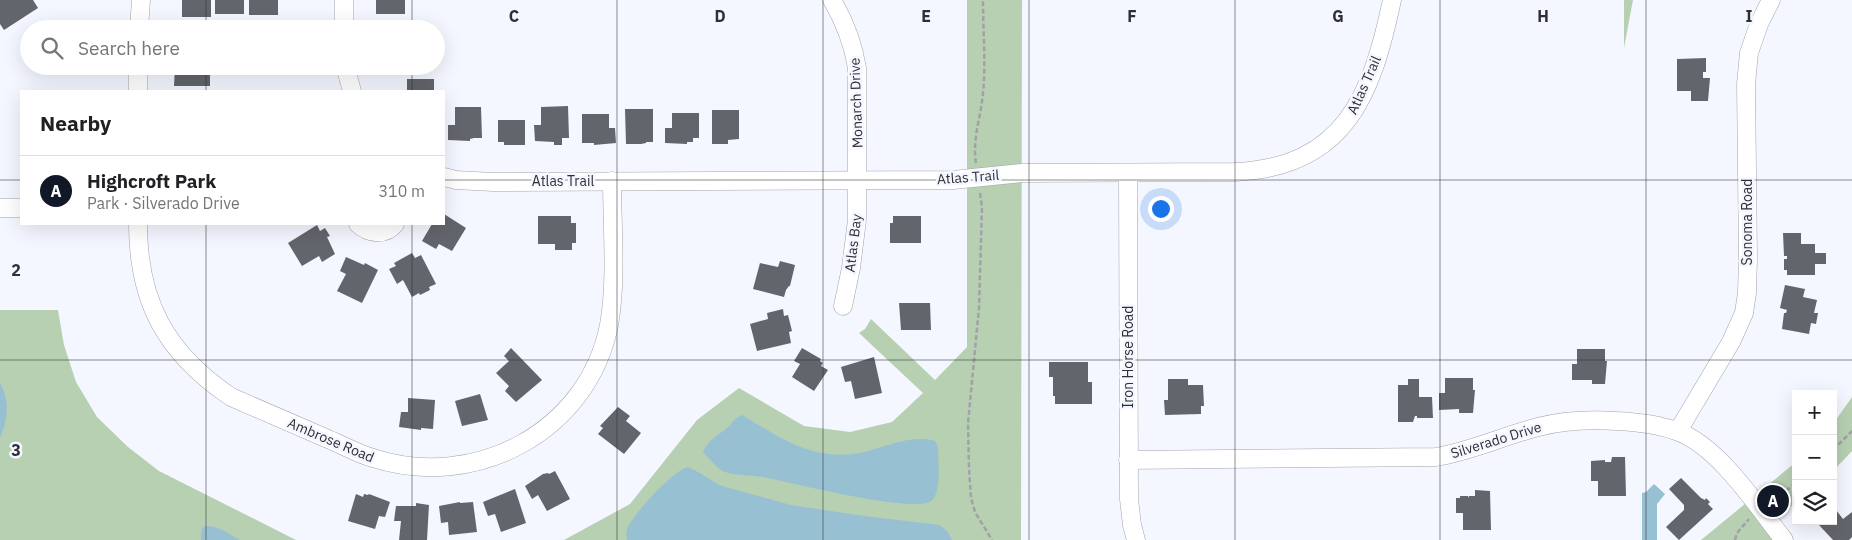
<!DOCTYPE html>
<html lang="en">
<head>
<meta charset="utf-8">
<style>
  :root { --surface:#fff; --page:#f6f6f6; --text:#202124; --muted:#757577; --line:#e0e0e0; --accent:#111827 }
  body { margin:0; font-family:"IBM Plex Sans",sans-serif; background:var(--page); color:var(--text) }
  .controls { position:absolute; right:15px; bottom:15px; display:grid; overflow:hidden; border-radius:0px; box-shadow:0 5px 20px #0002 }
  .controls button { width:45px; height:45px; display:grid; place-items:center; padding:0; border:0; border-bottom:1px solid var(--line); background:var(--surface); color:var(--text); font:25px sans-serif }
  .you { position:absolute; left:1160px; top:208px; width:18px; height:18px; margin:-12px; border:4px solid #fff; border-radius:50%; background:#1a73e8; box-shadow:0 0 0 8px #1a73e833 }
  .badge { display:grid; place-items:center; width:32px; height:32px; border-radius:50%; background:var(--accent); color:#fff; font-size:16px; font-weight:700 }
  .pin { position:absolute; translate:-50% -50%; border:2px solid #fff; box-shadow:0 1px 5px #0006 }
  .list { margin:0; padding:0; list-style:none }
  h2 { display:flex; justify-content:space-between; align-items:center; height:65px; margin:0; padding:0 20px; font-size:21px }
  h2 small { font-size:16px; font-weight:400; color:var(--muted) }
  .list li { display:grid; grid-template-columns:32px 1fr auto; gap:15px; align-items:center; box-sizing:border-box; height:70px; padding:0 20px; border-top:1px solid var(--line) }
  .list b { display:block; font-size:19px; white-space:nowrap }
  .list p { margin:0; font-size:16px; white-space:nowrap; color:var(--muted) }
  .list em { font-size:16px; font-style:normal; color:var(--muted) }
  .icon { flex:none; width:28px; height:28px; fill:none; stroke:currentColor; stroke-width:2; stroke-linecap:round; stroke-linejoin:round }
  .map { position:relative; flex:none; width:1852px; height:540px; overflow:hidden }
  .search { position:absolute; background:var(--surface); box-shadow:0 5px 20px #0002; left:20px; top:20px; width:425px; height:55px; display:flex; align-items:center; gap:12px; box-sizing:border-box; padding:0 18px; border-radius:28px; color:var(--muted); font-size:19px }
  .panel { position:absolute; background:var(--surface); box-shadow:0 5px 20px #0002; left:20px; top:90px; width:425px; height:135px; border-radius:0px }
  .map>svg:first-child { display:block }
</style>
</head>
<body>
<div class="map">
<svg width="1852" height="540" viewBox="0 0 1852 540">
  <rect width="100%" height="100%" fill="#f4f7ff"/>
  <g fill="#b7d0b2">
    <polygon points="967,0 1022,0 1021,540 564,540 630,504 697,420 739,388 804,426 850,432 892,422 923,393 859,333 865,329 871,319 935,380 967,347"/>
    <polygon points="1624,0 1633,0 1624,48"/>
    <polygon points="0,310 58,310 64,345 76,382 97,417 128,447 159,471 296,540 0,540"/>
    <polygon points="1852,397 1852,451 1833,471 1833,424"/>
    <polygon points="1796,462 1796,502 1771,523 1784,540 1701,540"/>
  </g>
  <g fill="#97c0d2">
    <path d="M0,383C10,402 8,418 0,438Z"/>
    <path d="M742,415C781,438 811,461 860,453C884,448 910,434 935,441L938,447C938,460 942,493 931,501C914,514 789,482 763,477C751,475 737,476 725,472C718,470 709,458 703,452C708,440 717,436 726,429C732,424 734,418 742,415Z"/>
    <path d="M687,467C700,471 710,481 722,486L791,505L864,516L940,525L948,532L952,540H627C626,536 626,532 627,529C634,513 671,473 687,467Z"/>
    <polygon points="1654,484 1665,494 1657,504 1657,540 1642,540 1642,493 1646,492"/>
    <path d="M205,526C218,525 229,534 240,540H201C201,534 200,530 205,526Z"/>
  </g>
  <g fill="#63656c">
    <polygon points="0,0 33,0 38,8 4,30 0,24"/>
    <rect x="182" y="0" width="29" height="17"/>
    <rect x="215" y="0" width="29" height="14"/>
    <rect x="249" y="0" width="29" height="15"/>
    <rect x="376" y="0" width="29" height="14"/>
    <polygon points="1706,58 1706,72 1703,72 1703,78 1710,78 1708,101 1691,101 1691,91 1677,91 1677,59"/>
    <polygon points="175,66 210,66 210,86 174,86"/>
    <rect x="407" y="79" width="27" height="12"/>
    <polygon points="568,106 569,138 562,138 562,145 554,145 554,142 535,141 534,125 541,125 541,107"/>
    <polygon points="455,107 481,107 482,138 474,138 470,139 470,141 448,140 448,125 455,125"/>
    <polygon points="625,109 653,109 653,142 646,142 646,143 641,144 626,144"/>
    <polygon points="712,110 739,110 739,139 728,140 728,144 712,144"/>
    <polygon points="672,113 699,113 699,138 693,138 693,142 687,142 687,144 665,143 665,128 672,128"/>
    <polygon points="582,114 609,114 609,128 615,128 616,143 594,145 594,143 582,143"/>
    <polygon points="498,120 525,120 525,145 504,145 504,142 498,142"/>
    <polygon points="444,214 466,228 452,251 439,244 436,249 422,241 432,224 444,224"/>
    <polygon points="538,216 571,216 571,223 576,223 576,243 572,243 572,250 555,250 555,244 538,244"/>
    <polygon points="893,216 921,216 921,243 890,243 890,223 893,223"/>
    <polygon points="317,225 320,231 325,228 330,236 327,237 335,254 322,262 319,256 302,266 288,243"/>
    <polygon points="1783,233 1801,233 1801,244 1815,244 1815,253 1826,253 1826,264 1815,264 1815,275 1787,275 1787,270 1784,270 1784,259 1787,259 1787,256 1784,256"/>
    <polygon points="412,253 415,258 421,255 436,284 429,287 430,290 420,295 419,293 412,297 403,280 397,284 389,269 396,266 394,263"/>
    <polygon points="346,257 364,265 365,263 378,270 362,303 337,291 346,274 340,271"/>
    <polygon points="780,261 795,265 790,286 789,286 786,290 784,297 753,289 760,263 778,267"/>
    <polygon points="1785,285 1805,289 1803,297 1817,300 1814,313 1818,313 1816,324 1811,323 1809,334 1782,329 1784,313 1786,313 1787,310 1780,308"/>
    <polygon points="899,303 930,303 931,330 901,330"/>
    <polygon points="783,309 784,316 788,315 792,331 789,332 791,343 757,351 750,324 768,319 767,313"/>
    <polygon points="511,348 542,380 516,402 505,391 509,386 496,373 509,361 504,356"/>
    <polygon points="802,348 821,359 820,361 823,363 821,366 828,370 814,391 792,377 800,364 794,361"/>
    <polygon points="1577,349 1605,349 1605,361 1607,361 1605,384 1592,384 1592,380 1572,380 1572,364 1577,364"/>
    <polygon points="874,357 882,393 855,399 851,381 845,382 841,367"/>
    <polygon points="1049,362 1088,362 1088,382 1092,382 1092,404 1055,404 1055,396 1053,396 1053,377 1049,377"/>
    <polygon points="1445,378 1473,378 1473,390 1475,390 1473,413 1459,413 1459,409 1439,410 1439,393 1445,393"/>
    <polygon points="1168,379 1188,379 1188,385 1203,385 1204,406 1201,406 1201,414 1165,415 1164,400 1168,400"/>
    <polygon points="1408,379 1419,379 1419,397 1432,397 1433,418 1417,418 1417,416 1415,416 1413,422 1398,422 1398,385 1408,385"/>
    <polygon points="480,394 488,420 462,426 455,401"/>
    <polygon points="408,398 435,400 433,429 421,428 421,430 399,427 401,412 408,412"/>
    <polygon points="618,407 630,416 626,421 641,433 624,454 598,434 603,428 600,426"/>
    <polygon points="1612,457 1625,457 1626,496 1598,496 1598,481 1591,481 1591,461 1605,460 1605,462 1611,462"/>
    <polygon points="555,471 570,499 547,511 538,495 532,499 525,486 543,474 548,473 549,474"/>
    <polygon points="1681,478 1701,498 1705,500 1706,498 1710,502 1708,504 1713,509 1679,540 1666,527 1684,510 1684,505 1669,489"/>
    <polygon points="515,489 526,523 501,532 495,514 488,516 483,502"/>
    <polygon points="1475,490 1490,491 1491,530 1463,530 1463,513 1456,513 1456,498 1460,498 1460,496 1468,496 1469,498 1469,496 1475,496"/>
    <polygon points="356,494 363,497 364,494 368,495 369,494 390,502 385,517 379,516 375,529 348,521"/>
    <polygon points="460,502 460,503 473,502 477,532 449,535 448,522 441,523 439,506"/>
    <polygon points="416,503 429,505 427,540 399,540 401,521 394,521 396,506 416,506"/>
    <polygon points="1833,506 1843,519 1852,512 1852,537 1849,540 1833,540 1819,525 1823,521 1833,521"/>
  </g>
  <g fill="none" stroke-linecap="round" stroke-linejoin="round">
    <g stroke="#a1a4ab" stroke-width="19">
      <g id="minor">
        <polyline points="344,0 344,29"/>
        <path d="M832,0C845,22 853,43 857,68V220L851,268L843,306"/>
        <polyline points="139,29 141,0"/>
        <polyline points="138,66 138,91"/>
        <polyline points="345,66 352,91"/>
        <polyline points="1128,173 1129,499 1132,525 1136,540"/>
        <path d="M444,177L456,180L493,182L953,180L1022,173L1235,172C1346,167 1372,94 1392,0"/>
        <polyline points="0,208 21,208"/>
        <path d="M138,224C138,302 166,353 231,397C263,411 295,425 328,439C343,445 358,454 373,458C475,491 588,432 609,325C617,280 612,227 612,181"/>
        <path d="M358,224C369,234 385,236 395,224"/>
        <polyline points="1678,431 1731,342 1744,313 1747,293 1748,258 1746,84 1749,53 1759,24 1771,0"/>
        <path d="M1128,460L1436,457C1472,451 1503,436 1538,427C1564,420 1590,419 1617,421C1637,422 1657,424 1676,431C1718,445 1757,506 1784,540"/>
      </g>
    </g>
    <g stroke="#9fa2a7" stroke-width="2.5" stroke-dasharray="5 2.5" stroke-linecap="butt">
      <path d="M976,163C972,139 981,117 983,93C986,63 983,31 983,0"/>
      <polyline points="980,193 982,207 979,308 968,423 969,469 971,498 975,512 992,540"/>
      <polyline points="1833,450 1852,431"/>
      <polyline points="1774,500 1796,483"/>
      <polyline points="1735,540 1737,533 1749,519"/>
    </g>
    <use href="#minor" stroke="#fff" stroke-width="18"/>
  </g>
  <path fill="none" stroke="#2e2f32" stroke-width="1" stroke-opacity="0.55" d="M206,0V29M412,0V29M617,0V540M823,0V540M1029,0V540M1235,0V540M1440,0V540M1646,0V540M206,66V91M412,66V91M0,180H21M444,180H1852M206,224V540M412,224V540M0,360H1852"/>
  <g text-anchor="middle" stroke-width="5" stroke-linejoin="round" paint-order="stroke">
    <g font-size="14" fill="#2e2f32" stroke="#f4f7ff">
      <text transform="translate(1364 85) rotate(-66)" y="5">Atlas Trail</text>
      <text transform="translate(856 103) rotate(-92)" y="5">Monarch Drive</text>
      <text transform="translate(968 177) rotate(-4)" y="5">Atlas Trail</text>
      <text x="563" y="186">Atlas Trail</text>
      <text transform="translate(1747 222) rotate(-90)" y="5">Sonoma Road</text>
      <text transform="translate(853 243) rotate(-83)" y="5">Atlas Bay</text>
      <text transform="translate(1128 357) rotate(-90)" y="5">Iron Horse Road</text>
      <text transform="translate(331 440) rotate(23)" y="5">Ambrose Road</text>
      <text transform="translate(1496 440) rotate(-17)" y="5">Silverado Drive</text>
    </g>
  </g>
  <g font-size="16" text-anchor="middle" font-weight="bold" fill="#2e2f32" stroke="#f4f7ff" stroke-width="5" stroke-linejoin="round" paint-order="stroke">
    <text x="514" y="22">C</text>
    <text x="720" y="22">D</text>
    <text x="926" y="22">E</text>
    <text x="1132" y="22">F</text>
    <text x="1338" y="22">G</text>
    <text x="1543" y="22">H</text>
    <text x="1749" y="22">I</text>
    <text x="16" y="276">2</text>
    <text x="16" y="456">3</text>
  </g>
</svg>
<div class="controls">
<button>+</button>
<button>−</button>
<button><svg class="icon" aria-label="layers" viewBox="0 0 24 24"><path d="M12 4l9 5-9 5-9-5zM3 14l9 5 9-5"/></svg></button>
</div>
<div class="you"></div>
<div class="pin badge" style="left:1773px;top:501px">A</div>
<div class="search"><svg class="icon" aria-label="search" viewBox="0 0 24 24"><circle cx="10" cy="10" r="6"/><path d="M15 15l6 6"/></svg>Search here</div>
<section class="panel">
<h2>Nearby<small></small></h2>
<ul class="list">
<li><span class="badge">A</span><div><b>Highcroft Park</b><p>Park · Silverado Drive</p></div><em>310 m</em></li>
</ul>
</section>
</div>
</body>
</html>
